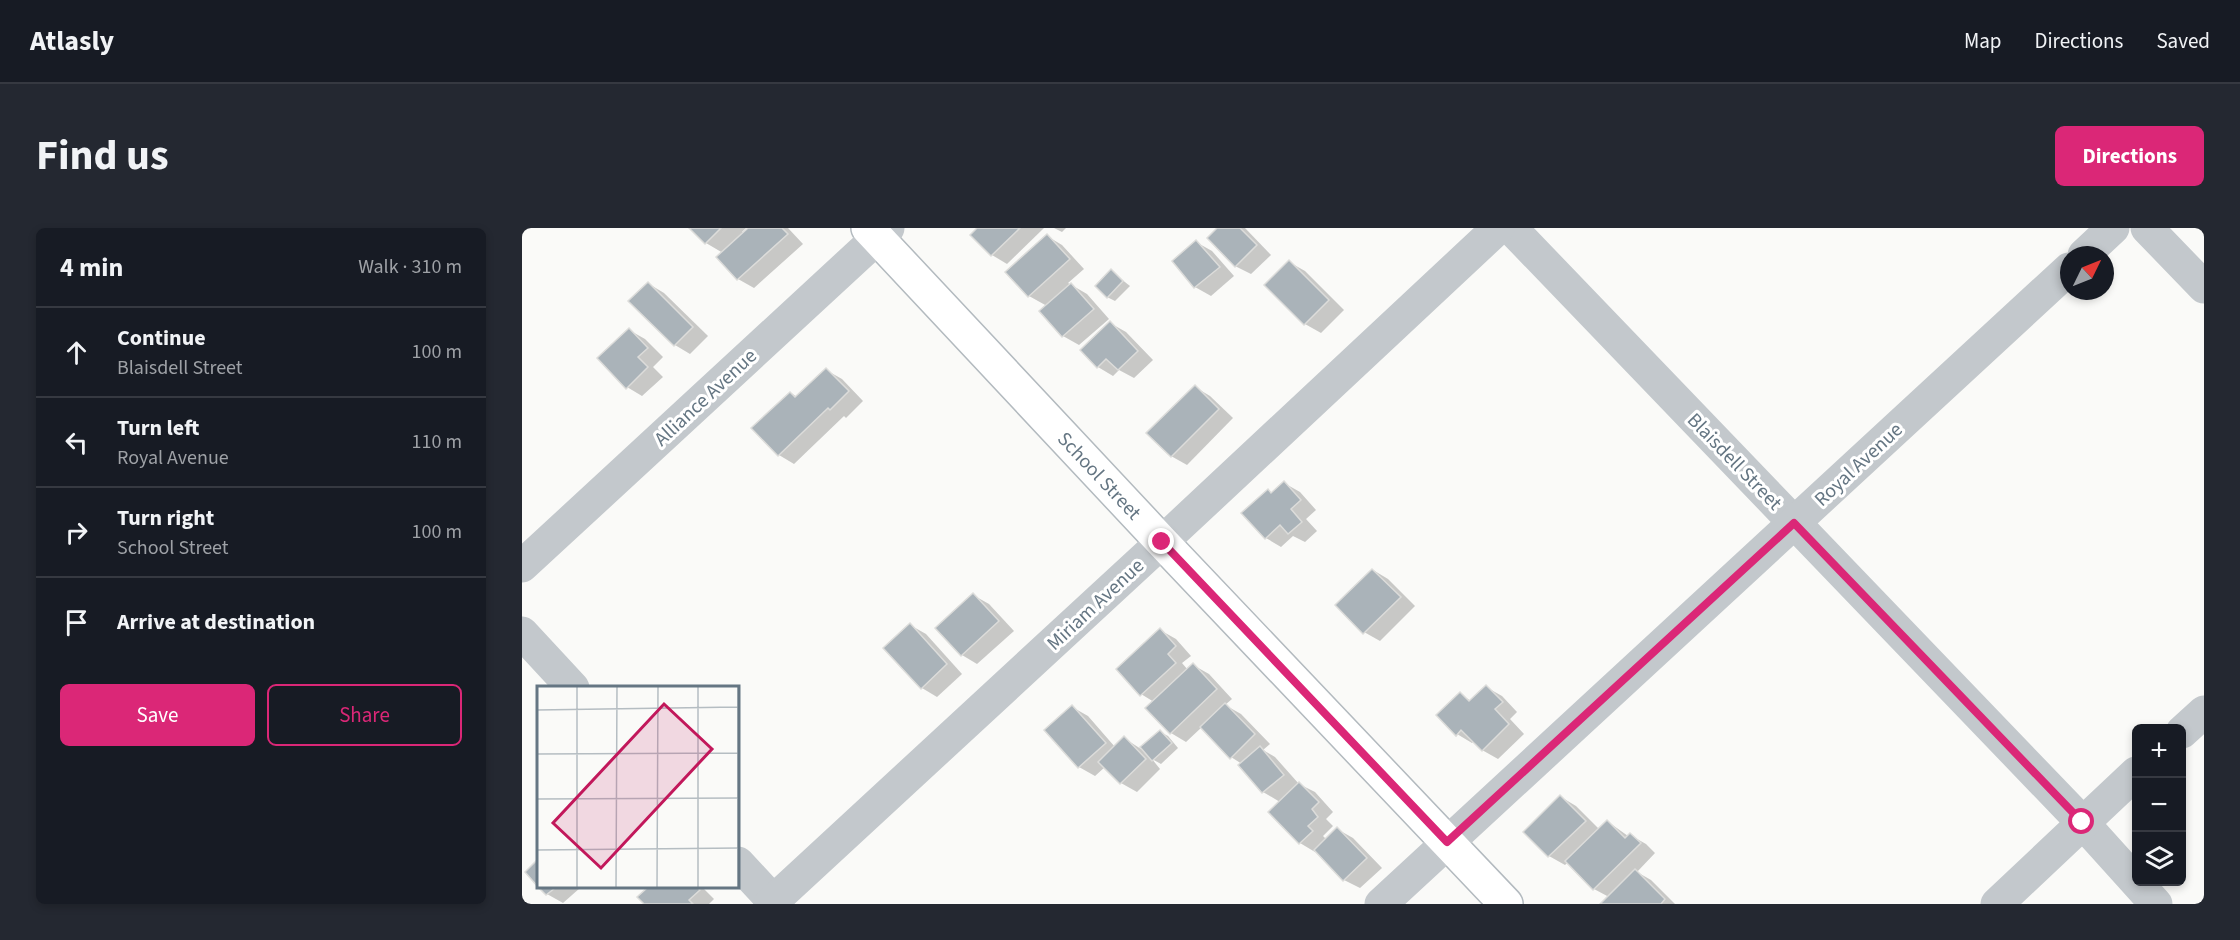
<!DOCTYPE html>
<html lang="en">
<head>
<meta charset="utf-8">
<style>
  :root { --surface:#171b24; --page:#242831; --text:#f1f3f6; --muted:#9ea1a6; --line:#363941; --accent:#db2777 }
  body { margin:0; font-family:"Source Sans 3",sans-serif; background:var(--page); color:var(--text) }
  .controls { position:absolute; right:18px; bottom:18px; display:grid; overflow:hidden; border-radius:9px; box-shadow:0 3px 9px #0003 }
  .controls button { width:54px; height:54px; display:grid; place-items:center; padding:0; border:0; border-bottom:2px solid var(--line); background:var(--surface); color:var(--text); font:30px sans-serif }
  .compass { position:absolute; left:1538px; top:18px; width:54px; height:54px; border-radius:50%; background:var(--surface); box-shadow:0 3px 9px #0003; rotate:47deg }
  .stop { position:absolute; width:18px; height:18px; margin:-14px; border:4px solid #db2777; border-radius:50%; background:#fff }
  .stop.end { background:#db2777; border-color:#fff; box-shadow:0 2px 6px #0008 }
  .list { margin:0; padding:0; list-style:none }
  h2 { display:flex; justify-content:space-between; align-items:center; height:78px; margin:0; padding:0 24px; font-size:26px }
  h2 small { font-size:20px; font-weight:400; color:var(--muted) }
  .list li { display:grid; grid-template-columns:39px 1fr auto; gap:18px; align-items:center; box-sizing:border-box; height:90px; padding:0 24px; border-top:2px solid var(--line) }
  .list b { display:block; font-size:22px; white-space:nowrap }
  .list p { margin:0; font-size:20px; white-space:nowrap; color:var(--muted) }
  .list em { font-size:20px; font-style:normal; color:var(--muted) }
  .actions { display:flex; gap:12px; padding:18px 24px }
  .actions a { flex:1; padding:14px 0; border:2px solid var(--accent); border-radius:9px; text-align:center; font-size:21px; color:var(--accent) }
  .actions .main { background:var(--accent); color:#fff }
  .icon { flex:none; width:33px; height:33px; fill:none; stroke:currentColor; stroke-width:2; stroke-linecap:round; stroke-linejoin:round }
  .map { position:relative; flex:none; width:1682px; height:676px; overflow:hidden; border-radius:9px }
  header { display:flex; align-items:center; gap:36px; box-sizing:border-box; height:84px; padding:0 30px; background:var(--surface); border-bottom:2px solid var(--line) }
  header strong { font-size:28px }
  nav { display:flex; gap:33px; margin-inline-start:auto; font-size:21px }
  .intro { display:flex; align-items:center; justify-content:space-between; box-sizing:border-box; height:144px; padding:0 36px }
  h1 { margin:0; font-size:42px }
  .button { padding:15px 27px; border-radius:9px; background:var(--accent); color:#fff; font-size:21px; font-weight:700 }
  main { display:flex; gap:36px; padding:0 36px }
  aside { flex:1; background:var(--surface); border-radius:9px; box-shadow:0 3px 9px #0003 }
  .map>svg:first-child { display:block }
</style>
</head>
<body>
<header>
<strong>Atlasly</strong>
<nav><a>Map</a><a>Directions</a><a>Saved</a></nav>
</header>
<div class="intro"><h1>Find us</h1><a class="button">Directions</a></div>
<main>
<aside>
<h2>4 min<small>Walk · 310 m</small></h2>
<ul class="list">
<li><svg class="icon" aria-label="ahead" viewBox="0 0 24 24"><path d="M12 20V5M6 11l6-6 6 6"/></svg><div><b>Continue</b><p>Blaisdell Street</p></div><em>100 m</em></li>
<li><svg class="icon" aria-label="left" viewBox="0 0 24 24"><path d="M17 20v-9H6M10 6l-5 5 5 5"/></svg><div><b>Turn left</b><p>Royal Avenue</p></div><em>110 m</em></li>
<li><svg class="icon" aria-label="right" viewBox="0 0 24 24"><path d="M7 20v-9h11M14 6l5 5-5 5"/></svg><div><b>Turn right</b><p>School Street</p></div><em>100 m</em></li>
<li><svg class="icon" aria-label="arrive" viewBox="0 0 24 24"><path d="M6 21V4h12l-3 4 3 4H6"/></svg><div><b>Arrive at destination</b></div></li>
</ul>
<div class="actions"><a class="main">Save</a><a>Share</a></div>
</aside>
<div class="map">
<svg width="1682" height="676" viewBox="0 0 1682 676">
  <rect width="100%" height="100%" fill="#fafaf8"/>
  <g fill="#0003">
    <polygon points="169,0 224,0 220,4 222,6 228,0 266,0 281,16 232,60 216,51 196,29 201,25 184,15"/>
    <polygon points="457,0 522,0 485,36 470,27"/>
    <polygon points="532,0 544,0 540,4"/>
    <polygon points="697,0 723,0 749,27 729,46 713,38"/>
    <polygon points="525,8 540,17 562,41 546,55 565,66 587,91 557,117 541,108 519,83 525,78 507,68 485,44"/>
    <polygon points="674,14 690,23 712,48 689,68 673,59 652,33"/>
    <polygon points="767,34 783,43 822,82 799,105 783,96"/>
    <polygon points="589,43 608,58 593,73 585,69"/>
    <polygon points="127,56 142,65 186,108 168,126 153,117"/>
    <polygon points="588,95 604,104 631,132 612,150 597,142 591,148 576,139"/>
    <polygon points="107,102 123,111 141,129 131,139 141,149 120,168 105,159"/>
    <polygon points="304,142 320,151 341,173 324,190 322,188 272,236 257,227 269,165 275,169"/>
    <polygon points="673,159 688,168 711,190 665,237 649,228"/>
    <polygon points="762,255 778,264 794,282 784,291 795,303 783,314 771,308 759,319 744,310 747,263 751,266"/>
    <polygon points="851,342 866,351 893,378 858,413 842,404"/>
    <polygon points="451,367 467,376 492,403 455,436 440,427"/>
    <polygon points="388,397 404,406 440,446 415,469 400,460"/>
    <polygon points="638,402 654,411 669,428 660,435 666,442 671,437 687,446 710,471 703,477 719,486 748,516 741,522 753,529 777,556 793,564 811,584 804,591 811,598 801,608 805,612 815,601 831,610 860,640 838,660 822,652 795,623 793,624 778,615 758,574 741,564 718,537 720,536 709,529 680,499 664,514 649,505 632,474 619,466"/>
    <polygon points="964,459 980,468 995,484 988,491 1002,506 976,531 960,522 952,513 950,515 935,506 938,466 949,473"/>
    <polygon points="550,479 566,488 593,519 602,510 619,521 638,504 646,508 656,520 639,536 630,531 638,541 615,564 599,555 583,539 573,548 557,539 524,502"/>
    <polygon points="1039,569 1054,578 1077,601 1085,593 1106,608 1108,607 1124,616 1133,625 1115,644 1129,652 1153,676 1080,676 1087,669 1072,661 1046,634 1043,637 1027,628 1003,604"/>
    <polygon points="19,660 58,660 41,675 25,666"/>
    <polygon points="127,660 181,660 192,671 187,676 124,676 117,669"/>
  </g>
  <g fill="#aab3b9" stroke="#dcdcda" stroke-width="1.5">
    <polygon points="167,0 199,0 183,16"/>
    <polygon points="226,0 260,0 266,6 215,52 194,29"/>
    <polygon points="455,0 498,0 469,28 448,7"/>
    <polygon points="695,0 718,0 735,17 713,39 685,10"/>
    <polygon points="525,6 548,31 506,69 483,44"/>
    <polygon points="674,12 698,39 672,60 650,33"/>
    <polygon points="767,32 807,72 782,97 742,57"/>
    <polygon points="589,41 601,53 585,70 573,58"/>
    <polygon points="126,54 171,99 152,118 106,73"/>
    <polygon points="549,55 572,81 540,109 517,83"/>
    <polygon points="588,93 616,123 596,142 584,131 575,140 558,122"/>
    <polygon points="107,100 126,120 116,129 126,139 104,161 75,130"/>
    <polygon points="304,140 327,163 308,182 306,180 256,228 229,200 268,164 273,169"/>
    <polygon points="673,157 697,181 649,229 624,205"/>
    <polygon points="762,253 779,272 769,281 780,294 766,306 758,297 743,311 719,285 746,261 749,265"/>
    <polygon points="850,341 879,369 841,406 813,377"/>
    <polygon points="451,365 477,393 439,428 413,400"/>
    <polygon points="388,395 425,436 399,461 361,420"/>
    <polygon points="638,400 654,418 646,426 654,435 618,468 594,441"/>
    <polygon points="671,435 695,461 648,506 623,480"/>
    <polygon points="964,457 981,474 973,481 987,496 960,523 939,502 934,508 914,487 938,464 947,473"/>
    <polygon points="703,475 733,506 708,531 678,499"/>
    <polygon points="550,477 584,515 556,540 522,502"/>
    <polygon points="638,502 650,515 630,533 618,519"/>
    <polygon points="602,508 624,531 598,556 576,534"/>
    <polygon points="738,518 762,547 740,565 716,537"/>
    <polygon points="777,554 797,574 790,581 796,589 786,598 791,603 777,616 746,584"/>
    <polygon points="1038,567 1064,593 1026,629 1001,604"/>
    <polygon points="1085,592 1103,610 1108,605 1119,615 1071,662 1043,633"/>
    <polygon points="815,599 845,630 821,653 792,622"/>
    <polygon points="16,631 16,659 3,644"/>
    <polygon points="1113,641 1143,671 1139,676 1078,676"/>
    <polygon points="17,660 33,660 24,667"/>
    <polygon points="125,660 176,660 178,662 167,672 171,676 122,676 115,669"/>
  </g>
  <g fill="none" stroke-linecap="round" stroke-linejoin="round">
    <g stroke="#b3babf" stroke-width="36">
      <g id="secondary">
        <path id="s1" d="M346,0L640,314L984,676"/>
      </g>
    </g>
    <g stroke="#c3c8cc" stroke-width="33">
      <polyline points="989,0 1560,594 1634,676"/>
      <polyline points="1625,0 1682,59"/>
      <polyline points="1562,27 1591,0"/>
      <polyline points="0,338 366,0"/>
      <polyline points="0,405 51,460"/>
      <polyline points="1660,504 1682,484"/>
      <polyline points="216,635 254,676"/>
      <polyline points="248,676 640,314 976,0"/>
      <polyline points="859,676 1547,41"/>
      <polyline points="1475,676 1614,545"/>
    </g>
    <use href="#secondary" stroke="#fff" stroke-width="33"/>
  </g>
  <g fill="none" stroke-linecap="round" stroke-linejoin="round">
    <polyline stroke="#db2777" stroke-width="8" points="640,314 925,614 1272,295 1560,594"/>
  </g>
  <g text-anchor="middle" stroke-width="6" stroke-linejoin="round" paint-order="stroke">
    <g font-size="20" fill="#657683" stroke="#fff">
      <text transform="translate(183 169) rotate(-43)" y="7">Alliance Avenue</text>
      <text transform="translate(1213 233) rotate(46)" y="7">Blaisdell Street</text>
      <text transform="translate(1336 236) rotate(-43)" y="7">Royal Avenue</text>
      <text dy="7" stroke="none"><textPath href="#s1" startOffset="339">School Street</textPath></text>
      <text transform="translate(573 376) rotate(-43)" y="7">Miriam Avenue</text>
    </g>
  </g>
  <g transform="translate(15 458)">
    <rect width="202" height="202" fill="#fafaf8"/>
    <path fill="none" stroke="#b5bdc2" stroke-width="1.5" d="M40,0V202M201,0V202M0,24L201,21M0,68L201,67M0,113L203,112M0,164L203,162M79,202L80,0M120,202L121,0M161,202V0"/>
    <path fill="#c2185b" fill-opacity="0.15" stroke="#c2185b" stroke-width="3" d="M127,18L175,63L64,182L16,137Z"/>
    <rect width="202" height="202" fill="none" stroke="#657683" stroke-width="3"/>
  </g>
</svg>
<div class="controls">
<button>+</button>
<button>−</button>
<button><svg class="icon" aria-label="layers" viewBox="0 0 24 24"><path d="M12 4l9 5-9 5-9-5zM3 14l9 5 9-5"/></svg></button>
</div>
<svg class="compass" viewBox="-18 -18 36 36"><path d="M0-13l5 13h-10z" fill="#e53935"/><path d="M0 13l5-13h-10z" fill="#9ea1a6"/></svg>
<div class="stop" style="left:1560px;top:594px"></div>
<div class="stop end" style="left:640px;top:314px"></div>
</div>
</main>
</body>
</html>
